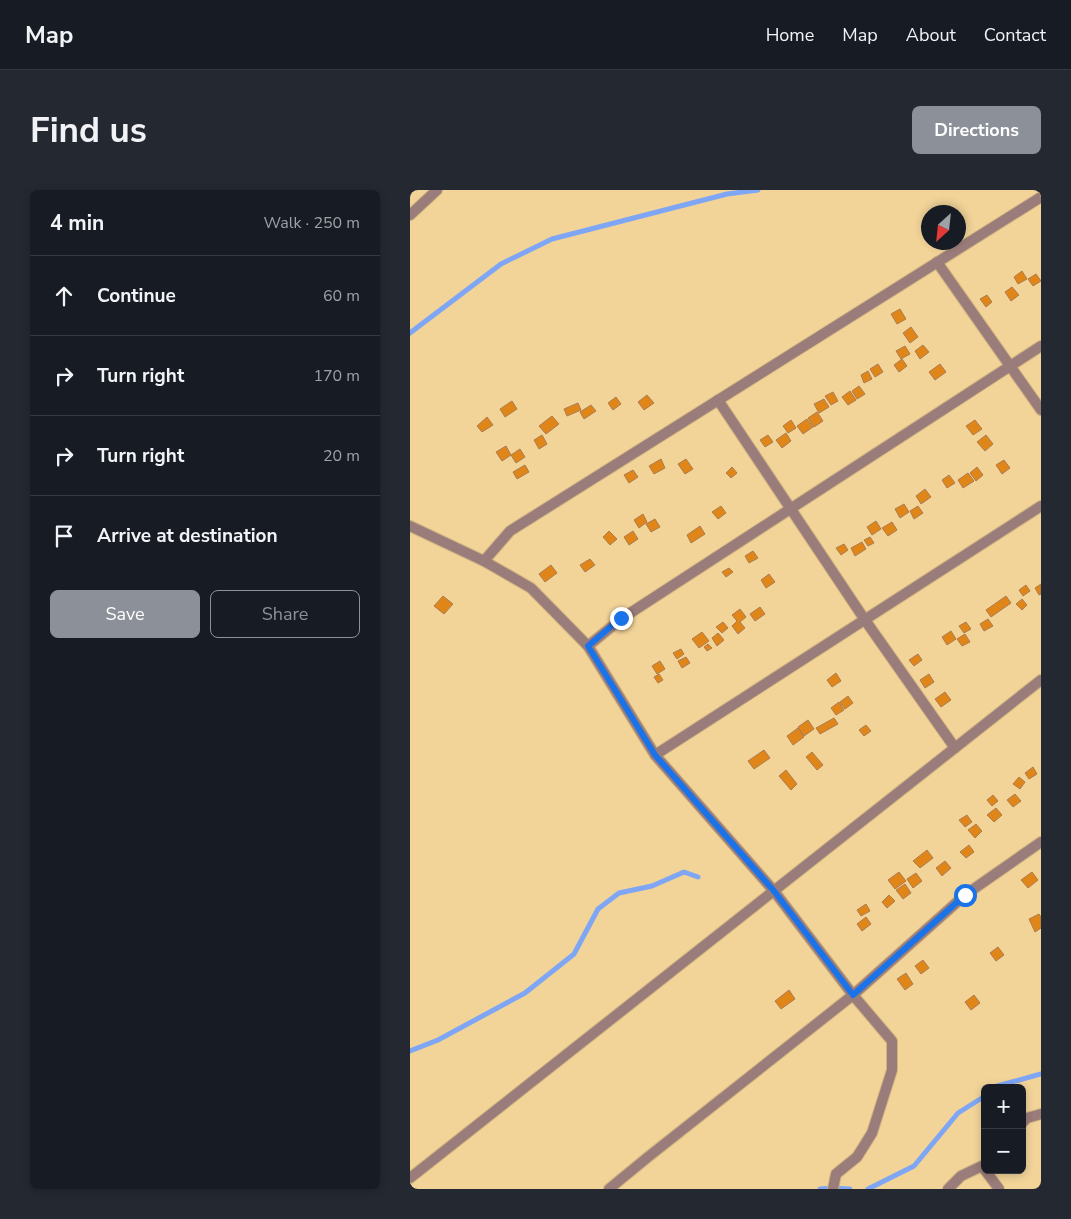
<!DOCTYPE html>
<html lang="en">
<head>
<meta charset="utf-8">
<style>
  :root { --surface:#171b24; --page:#242831; --text:#f1f3f6; --muted:#9ea1a6; --line:#363941; --accent:#8c9099 }
  body { margin:0; font-family:"Nunito Sans",sans-serif; background:var(--page); color:var(--text) }
  .controls { position:absolute; right:15px; bottom:15px; display:grid; overflow:hidden; border-radius:8px; box-shadow:0 2px 8px #0003 }
  .controls button { width:45px; height:45px; display:grid; place-items:center; padding:0; border:0; border-bottom:1px solid var(--line); background:var(--surface); color:var(--text); font:25px sans-serif }
  .compass { position:absolute; left:511px; top:15px; width:45px; height:45px; border-radius:50%; background:var(--surface); box-shadow:0 2px 8px #0003; rotate:207deg }
  .stop { position:absolute; width:15px; height:15px; margin:-11px; border:4px solid #1a73e8; border-radius:50%; background:#fff }
  .stop.end { background:#1a73e8; border-color:#fff; box-shadow:0 1px 5px #0008 }
  .list { margin:0; padding:0; list-style:none }
  h2 { display:flex; justify-content:space-between; align-items:center; height:65px; margin:0; padding:0 20px; font-size:21px }
  h2 small { font-size:16px; font-weight:400; color:var(--muted) }
  .list li { display:grid; grid-template-columns:32px 1fr auto; gap:15px; align-items:center; box-sizing:border-box; height:80px; padding:0 20px; border-top:1px solid var(--line) }
  .list b { display:block; font-size:19px; white-space:nowrap }
  .list em { font-size:16px; font-style:normal; color:var(--muted) }
  .actions { display:flex; gap:10px; padding:15px 20px }
  .actions a { flex:1; padding:11px 0; border:1px solid var(--accent); border-radius:8px; text-align:center; font-size:18px; color:var(--accent) }
  .actions .main { background:var(--accent); color:#fff }
  .icon { flex:none; width:28px; height:28px; fill:none; stroke:currentColor; stroke-width:2; stroke-linecap:round; stroke-linejoin:round }
  .map { position:relative; flex:none; width:631px; height:999px; overflow:hidden; border-radius:8px }
  header { display:flex; align-items:center; gap:30px; box-sizing:border-box; height:70px; padding:0 25px; background:var(--surface); border-bottom:1px solid var(--line) }
  header strong { font-size:24px }
  nav { display:flex; gap:28px; margin-inline-start:auto; font-size:18px }
  .intro { display:flex; align-items:center; justify-content:space-between; box-sizing:border-box; height:120px; padding:0 30px }
  h1 { margin:0; font-size:35px }
  .button { padding:12px 22px; border-radius:8px; background:var(--accent); color:#fff; font-size:18px; font-weight:700 }
  main { display:flex; gap:30px; padding:0 30px }
  aside { flex:1; background:var(--surface); border-radius:8px; box-shadow:0 2px 8px #0003 }
  .map>svg:first-child { display:block }
</style>
</head>
<body>
<header>
<strong>Map</strong>
<nav><a>Home</a><a>Map</a><a>About</a><a>Contact</a></nav>
</header>
<div class="intro"><h1>Find us</h1><a class="button">Directions</a></div>
<main>
<aside>
<h2>4 min<small>Walk · 250 m</small></h2>
<ul class="list">
<li><svg class="icon" aria-label="ahead" viewBox="0 0 24 24"><path d="M12 20V5M6 11l6-6 6 6"/></svg><div><b>Continue</b></div><em>60 m</em></li>
<li><svg class="icon" aria-label="right" viewBox="0 0 24 24"><path d="M7 20v-9h11M14 6l5 5-5 5"/></svg><div><b>Turn right</b></div><em>170 m</em></li>
<li><svg class="icon" aria-label="right" viewBox="0 0 24 24"><path d="M7 20v-9h11M14 6l5 5-5 5"/></svg><div><b>Turn right</b></div><em>20 m</em></li>
<li><svg class="icon" aria-label="arrive" viewBox="0 0 24 24"><path d="M6 21V4h12l-3 4 3 4H6"/></svg><div><b>Arrive at destination</b></div></li>
</ul>
<div class="actions"><a class="main">Save</a><a>Share</a></div>
</aside>
<div class="map">
<svg width="631" height="999" viewBox="0 0 631 999">
  <rect width="100%" height="100%" fill="#f2d499"/>
  <g fill="none" stroke-linecap="round" stroke-linejoin="round">
    <g stroke="#7ea6f4" stroke-width="5">
      <polyline points="0,143 91,74 142,49 317,4 348,0"/>
      <polyline points="0,861 28,850 115,803 164,764 188,719 209,703 242,696 274,682 288,687"/>
      <polyline points="584,898 587,896 631,884"/>
      <polyline points="410,999 422,998 440,999"/>
      <polyline points="458,999 504,976 548,923 575,906"/>
    </g>
  </g>
  <g fill="#e08619" stroke="#ab7c51">
    <polygon points="612,81 617,89 608,94 604,87"/>
    <polygon points="626,84 631,91 623,96 618,89"/>
    <polygon points="602,97 609,105 601,111 595,102"/>
    <polygon points="577,105 582,112 576,117 570,109"/>
    <polygon points="490,119 496,129 487,134 481,124"/>
    <polygon points="501,137 508,147 500,153 493,143"/>
    <polygon points="513,155 519,162 510,169 505,161"/>
    <polygon points="495,156 500,164 491,169 486,161"/>
    <polygon points="492,169 497,176 489,182 484,175"/>
    <polygon points="468,174 473,182 465,187 460,179"/>
    <polygon points="530,174 536,182 525,190 519,182"/>
    <polygon points="458,181 462,189 454,193 451,185"/>
    <polygon points="449,196 455,204 447,209 442,201"/>
    <polygon points="440,201 446,210 438,215 432,207"/>
    <polygon points="423,202 428,211 421,215 415,206"/>
    <polygon points="237,205 244,213 234,220 228,212"/>
    <polygon points="206,207 211,214 203,220 198,213"/>
    <polygon points="414,209 419,217 409,223 404,214"/>
    <polygon points="102,211 107,219 95,227 90,219"/>
    <polygon points="168,213 171,220 157,226 154,219"/>
    <polygon points="181,215 186,221 174,229 170,222"/>
    <polygon points="407,222 413,231 404,237 398,228"/>
    <polygon points="142,226 149,234 136,244 129,236"/>
    <polygon points="77,227 83,235 72,242 67,236"/>
    <polygon points="397,229 403,237 393,244 387,236"/>
    <polygon points="381,230 386,238 378,243 373,236"/>
    <polygon points="565,230 572,239 563,245 556,236"/>
    <polygon points="376,243 381,251 372,258 366,250"/>
    <polygon points="132,245 137,254 129,259 124,250"/>
    <polygon points="358,245 363,252 355,257 350,250"/>
    <polygon points="576,245 583,254 575,261 567,252"/>
    <polygon points="96,256 101,265 92,271 86,262"/>
    <polygon points="110,259 115,267 106,273 101,265"/>
    <polygon points="251,269 255,278 244,284 239,276"/>
    <polygon points="276,269 283,279 275,284 268,274"/>
    <polygon points="594,270 600,278 592,284 586,275"/>
    <polygon points="115,275 119,282 107,289 103,282"/>
    <polygon points="322,277 327,283 321,288 316,283"/>
    <polygon points="567,277 573,285 566,291 560,283"/>
    <polygon points="223,280 228,287 219,293 214,285"/>
    <polygon points="558,283 564,291 553,298 548,290"/>
    <polygon points="539,285 545,293 537,298 532,290"/>
    <polygon points="515,299 521,307 511,314 506,306"/>
    <polygon points="494,314 499,322 490,328 485,319"/>
    <polygon points="311,316 316,323 308,329 302,322"/>
    <polygon points="508,316 513,323 504,329 500,321"/>
    <polygon points="233,324 237,332 229,338 224,330"/>
    <polygon points="245,329 250,337 241,342 236,334"/>
    <polygon points="466,331 471,339 462,345 457,337"/>
    <polygon points="482,332 487,340 478,346 472,338"/>
    <polygon points="290,336 295,344 281,353 277,345"/>
    <polygon points="199,341 207,349 200,355 193,347"/>
    <polygon points="223,341 228,349 219,355 214,347"/>
    <polygon points="460,347 464,353 458,356 454,350"/>
    <polygon points="452,352 456,359 445,366 441,358"/>
    <polygon points="434,354 438,360 431,365 426,358"/>
    <polygon points="343,361 348,368 339,373 335,366"/>
    <polygon points="180,369 185,375 175,382 170,375"/>
    <polygon points="141,375 147,383 135,392 129,384"/>
    <polygon points="319,378 323,382 316,387 312,382"/>
    <polygon points="359,384 365,392 356,398 351,390"/>
    <polygon points="631,394 631,404 629,405 625,398"/>
    <polygon points="616,395 620,401 613,406 609,400"/>
    <polygon points="33,406 43,414 34,424 24,416"/>
    <polygon points="596,406 601,413 581,427 576,420"/>
    <polygon points="612,409 617,415 612,420 606,414"/>
    <polygon points="350,417 355,424 345,431 340,424"/>
    <polygon points="330,419 336,427 330,432 335,438 328,444 322,436 327,431 322,425"/>
    <polygon points="578,429 583,436 574,441 570,434"/>
    <polygon points="313,432 318,438 312,443 306,437"/>
    <polygon points="556,432 561,439 554,443 549,436"/>
    <polygon points="541,441 546,449 537,455 532,447"/>
    <polygon points="292,442 299,451 289,458 282,449"/>
    <polygon points="308,443 314,450 307,456 302,448"/>
    <polygon points="555,444 560,452 552,456 547,449"/>
    <polygon points="298,454 302,458 297,461 294,457"/>
    <polygon points="271,459 274,464 267,469 263,463"/>
    <polygon points="508,464 512,470 504,476 499,470"/>
    <polygon points="276,467 280,473 272,478 268,471"/>
    <polygon points="250,471 255,479 247,484 242,476"/>
    <polygon points="426,483 431,491 422,497 417,490"/>
    <polygon points="249,484 253,490 248,493 244,487"/>
    <polygon points="519,484 524,492 515,498 510,490"/>
    <polygon points="535,502 541,510 531,517 525,509"/>
    <polygon points="438,506 443,513 435,519 430,512"/>
    <polygon points="429,512 434,520 426,525 421,518"/>
    <polygon points="424,528 428,534 410,544 406,538"/>
    <polygon points="398,530 404,539 394,546 388,537"/>
    <polygon points="456,535 461,541 454,546 449,540"/>
    <polygon points="388,538 394,547 383,555 377,546"/>
    <polygon points="354,560 360,568 344,579 338,571"/>
    <polygon points="402,562 413,575 407,580 396,567"/>
    <polygon points="623,577 627,584 619,589 615,583"/>
    <polygon points="376,580 387,594 381,600 369,586"/>
    <polygon points="609,587 615,592 610,599 603,594"/>
    <polygon points="605,604 611,611 603,617 597,610"/>
    <polygon points="583,605 588,611 582,616 577,610"/>
    <polygon points="586,618 592,625 584,632 577,625"/>
    <polygon points="557,625 562,632 555,637 549,630"/>
    <polygon points="566,634 572,641 565,648 558,640"/>
    <polygon points="559,655 564,662 556,668 550,662"/>
    <polygon points="517,660 523,668 510,678 503,671"/>
    <polygon points="535,671 541,678 532,686 526,678"/>
    <polygon points="489,682 496,691 485,699 478,690"/>
    <polygon points="622,682 628,690 618,698 611,690"/>
    <polygon points="506,683 512,691 503,698 497,689"/>
    <polygon points="495,694 501,703 493,709 486,700"/>
    <polygon points="479,705 485,711 477,718 472,712"/>
    <polygon points="456,714 460,721 451,726 447,720"/>
    <polygon points="629,724 631,727 631,738 625,742 619,729"/>
    <polygon points="456,727 461,734 452,741 447,734"/>
    <polygon points="588,757 594,765 586,771 580,763"/>
    <polygon points="513,770 519,778 511,784 505,776"/>
    <polygon points="496,783 503,794 495,800 487,789"/>
    <polygon points="379,800 385,809 371,819 365,811"/>
    <polygon points="564,805 570,813 561,820 555,812"/>
  </g>
  <g fill="none" stroke-linecap="round" stroke-linejoin="round">
    <g stroke="#cfb480" stroke-width="12">
      <g id="minor">
        <polyline points="0,25 27,0"/>
        <polyline points="527,72 631,220"/>
        <polyline points="308,210 455,430 545,558"/>
        <polyline points="0,336 74,371 121,398 178,456 245,565 364,701 443,805 482,851 482,880 462,943 447,967 426,984 423,999"/>
        <polyline points="74,371 100,341 631,7"/>
        <polyline points="178,456 211,429 631,156"/>
        <polyline points="245,565 631,316"/>
        <polyline points="612,933 617,928 631,924"/>
        <polyline points="0,988 631,490"/>
        <polyline points="199,999 238,967 443,805 555,705 631,652"/>
        <polyline points="538,999 551,986 572,976 589,999"/>
      </g>
    </g>
    <use href="#minor" stroke="#9a7c7a" stroke-width="10"/>
  </g>
  <g fill="none" stroke-linecap="round" stroke-linejoin="round">
    <polyline stroke="#1a73e8" stroke-width="6" points="211,428 178,456 245,565 364,701 443,805 555,705"/>
  </g>
</svg>
<div class="controls">
<button>+</button>
<button>−</button>
</div>
<svg class="compass" viewBox="-18 -18 36 36"><path d="M0-13l5 13h-10z" fill="#e53935"/><path d="M0 13l5-13h-10z" fill="#9ea1a6"/></svg>
<div class="stop" style="left:555px;top:705px"></div>
<div class="stop end" style="left:211px;top:428px"></div>
</div>
</main>
</body>
</html>
